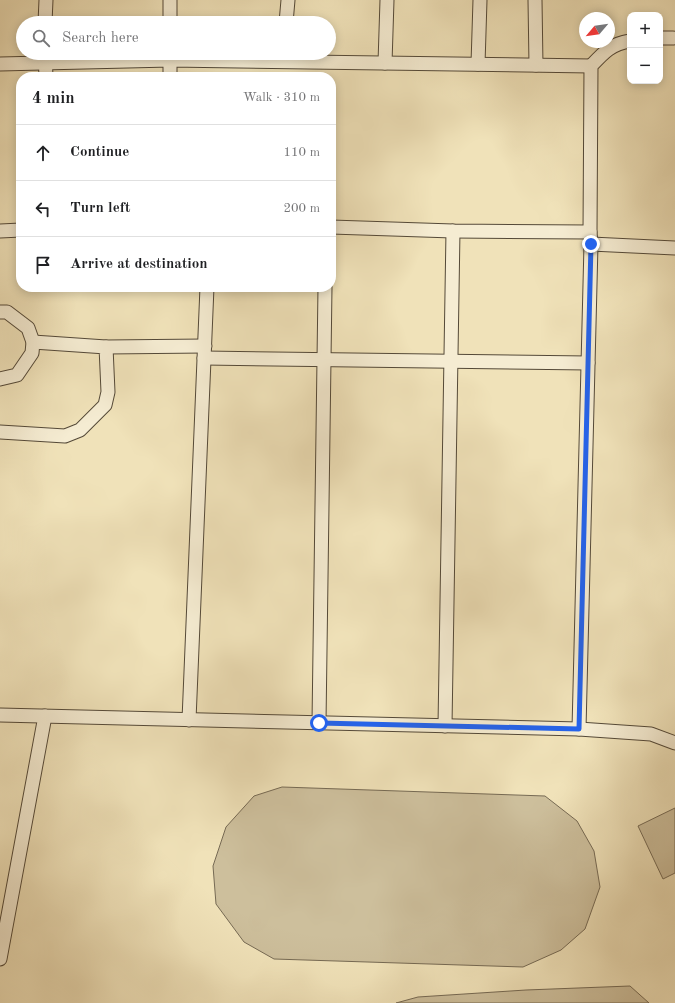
<!DOCTYPE html>
<html lang="en">
<head>
<meta charset="utf-8">
<style>
  :root { --surface:#fff; --page:#f2f2f2; --text:#202124; --muted:#757577; --line:#e0e0e0 }
  body { margin:0; font-family:"Old Standard TT",serif; background:var(--page); color:var(--text) }
  .controls { position:absolute; right:12px; top:12px; display:grid; overflow:hidden; border-radius:8px; box-shadow:0 2px 10px #0003 }
  .controls button { width:36px; height:36px; display:grid; place-items:center; padding:0; border:0; border-bottom:1px solid var(--line); background:var(--surface); color:var(--text); font:20px sans-serif }
  .compass { position:absolute; left:579px; top:12px; width:36px; height:36px; border-radius:50%; background:var(--surface); box-shadow:0 2px 10px #0003; rotate:241deg }
  .stop { position:absolute; width:12px; height:12px; margin:-9px; border:3px solid #2563eb; border-radius:50%; background:#fff }
  .stop.end { background:#2563eb; border-color:#fff; box-shadow:0 1px 4px #0008 }
  .list { margin:0; padding:0; list-style:none }
  h2 { display:flex; justify-content:space-between; align-items:center; height:52px; margin:0; padding:0 16px; font-size:17px }
  h2 small { font-size:13px; font-weight:400; color:var(--muted) }
  .list li { display:grid; grid-template-columns:26px 1fr auto; gap:12px; align-items:center; box-sizing:border-box; height:56px; padding:0 16px; border-top:1px solid var(--line) }
  .list b { display:block; font-size:15px; white-space:nowrap }
  .list em { font-size:13px; font-style:normal; color:var(--muted) }
  .icon { flex:none; width:22px; height:22px; fill:none; stroke:currentColor; stroke-width:2; stroke-linecap:round; stroke-linejoin:round }
  .map { position:relative; flex:none; width:675px; height:1003px; overflow:hidden }
  .search { position:absolute; background:var(--surface); box-shadow:0 2px 10px #0003; left:16px; top:16px; width:320px; height:44px; display:flex; align-items:center; gap:10px; box-sizing:border-box; padding:0 14px; border-radius:22px; color:var(--muted); font-size:15px }
  .panel { position:absolute; background:var(--surface); box-shadow:0 2px 10px #0003; left:16px; top:72px; width:320px; height:220px; border-radius:16px }
  .map>svg:first-child { display:block }
</style>
</head>
<body>
<div class="map">
<svg width="675" height="1003" viewBox="0 0 675 1003">
  <rect width="100%" height="100%" fill="#f0e2b9"/>
  <filter id="stains"><feTurbulence type="fractalNoise" baseFrequency=".005" numOctaves="4"/><feColorMatrix values="0 0 0 0 .2 0 0 0 0 .09 0 0 0 0 .02 0 0 0 .5 -.17"/></filter>
  <radialGradient id="worn" r=".72"><stop offset=".6" stop-color="#630" stop-opacity="0"/><stop offset="1" stop-color="#630" stop-opacity=".3"/></radialGradient>
  <g fill="#cdbf9c" stroke="#766a54">
    <polygon points="282,787 545,796 577,821 594,851 600,887 585,929 561,950 523,967 274,959 244,942 216,904 213,866 226,827 254,796"/>
    <polygon points="675,808 675,873 663,879 638,826"/>
    <polygon points="630,986 649,1003 396,1003 418,997 526,990"/>
  </g>
  <g fill="none" stroke-linecap="round" stroke-linejoin="round">
    <g stroke="#544938" stroke-width="15">
      <g id="minor">
        <polyline points="535,0 536,65"/>
        <polyline points="45,23 46,0"/>
        <polyline points="170,23 170,0"/>
        <polyline points="286,23 288,0"/>
        <polyline points="660,38 673,38"/>
        <polyline points="45,53 46,77"/>
        <polyline points="385,63 387,0"/>
        <polyline points="0,64 170,60 591,66"/>
        <polyline points="478,64 480,0"/>
        <polyline points="170,77 170,53"/>
        <polyline points="331,227 453,231 590,232"/>
        <polyline points="0,231 21,230"/>
        <polyline points="591,244 675,248"/>
        <polyline points="0,312 7,312 28,328 33,342 32,353 17,375 0,379"/>
        <polyline points="106,347 205,346"/>
        <polyline points="204,358 588,363"/>
        <polyline points="0,432 65,436 80,430 105,405 108,392 106,347 33,342"/>
        <polyline points="0,715 579,729 651,734 675,743"/>
        <polyline points="189,720 207,287"/>
        <polyline points="319,723 325,287"/>
        <polyline points="445,726 453,231"/>
        <path d="M579,729L591,244L590,232L591,66C604,52 611,44 630,41"/>
        <polyline points="0,959 45,716"/>
      </g>
    </g>
    <use href="#minor" stroke="#f5ecd2" stroke-width="13"/>
  </g>
  <g fill="none" stroke-linecap="round" stroke-linejoin="round">
    <polyline stroke="#2563eb" stroke-width="5" points="319,723 579,729 591,244"/>
  </g>
  <rect width="100%" height="100%" filter="url(#stains)"/>
  <rect width="100%" height="100%" fill="url(#worn)"/>
</svg>
<div class="controls">
<button>+</button>
<button>−</button>
</div>
<svg class="compass" viewBox="-18 -18 36 36"><path d="M0-13l5 13h-10z" fill="#e53935"/><path d="M0 13l5-13h-10z" fill="#757577"/></svg>
<div class="stop" style="left:319px;top:723px"></div>
<div class="stop end" style="left:591px;top:244px"></div>
<div class="search"><svg class="icon" aria-label="search" viewBox="0 0 24 24"><circle cx="10" cy="10" r="6"/><path d="M15 15l6 6"/></svg>Search here</div>
<section class="panel">
<h2>4 min<small>Walk · 310 m</small></h2>
<ul class="list">
<li><svg class="icon" aria-label="ahead" viewBox="0 0 24 24"><path d="M12 20V5M6 11l6-6 6 6"/></svg><div><b>Continue</b></div><em>110 m</em></li>
<li><svg class="icon" aria-label="left" viewBox="0 0 24 24"><path d="M17 20v-9H6M10 6l-5 5 5 5"/></svg><div><b>Turn left</b></div><em>200 m</em></li>
<li><svg class="icon" aria-label="arrive" viewBox="0 0 24 24"><path d="M6 21V4h12l-3 4 3 4H6"/></svg><div><b>Arrive at destination</b></div></li>
</ul>
</section>
</div>
</body>
</html>
